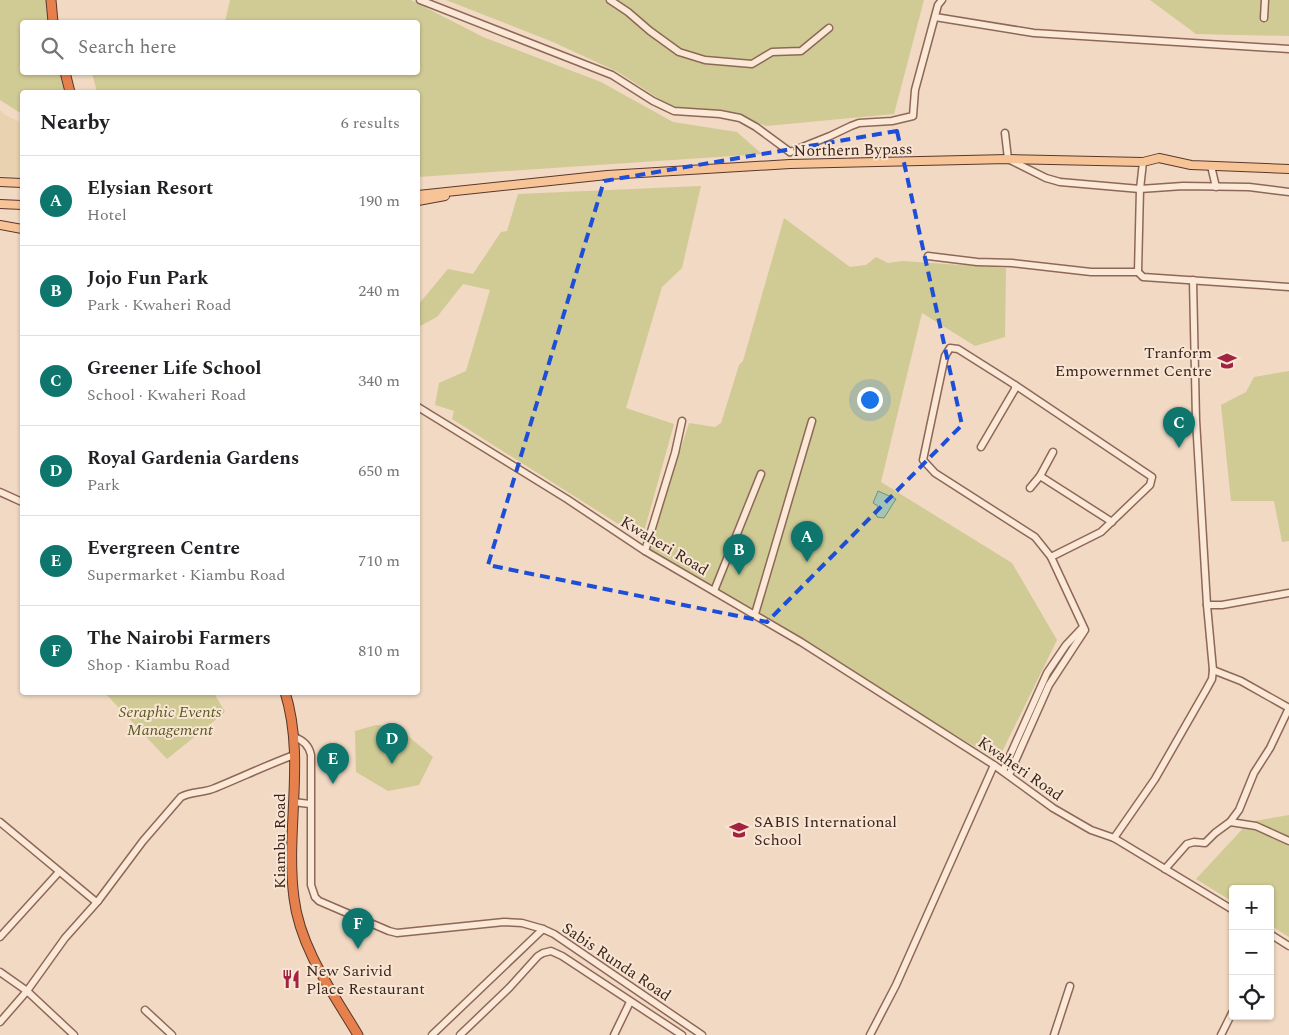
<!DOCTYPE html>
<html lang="en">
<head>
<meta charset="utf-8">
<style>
  :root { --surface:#fff; --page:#f6f6f6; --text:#202124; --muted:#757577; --line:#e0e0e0; --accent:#0f766e }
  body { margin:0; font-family:Spectral,serif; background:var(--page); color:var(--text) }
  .controls { position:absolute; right:15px; bottom:15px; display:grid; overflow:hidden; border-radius:5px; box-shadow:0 1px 4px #0004 }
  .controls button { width:45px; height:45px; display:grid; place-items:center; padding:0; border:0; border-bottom:1px solid var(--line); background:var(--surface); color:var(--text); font:25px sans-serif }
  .you { position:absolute; left:869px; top:399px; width:18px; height:18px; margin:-12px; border:4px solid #fff; border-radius:50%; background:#1a73e8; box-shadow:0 0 0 8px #1a73e833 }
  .badge { display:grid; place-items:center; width:32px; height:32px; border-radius:50%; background:var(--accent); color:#fff; font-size:16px; font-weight:700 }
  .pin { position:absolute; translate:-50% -41px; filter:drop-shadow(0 1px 2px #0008) }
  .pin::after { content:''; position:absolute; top:26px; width:18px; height:15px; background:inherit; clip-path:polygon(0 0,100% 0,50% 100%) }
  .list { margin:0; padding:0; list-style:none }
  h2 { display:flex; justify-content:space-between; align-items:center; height:65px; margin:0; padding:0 20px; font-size:21px }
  h2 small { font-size:16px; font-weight:400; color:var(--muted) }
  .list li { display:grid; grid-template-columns:32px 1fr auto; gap:15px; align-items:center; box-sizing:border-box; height:90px; padding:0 20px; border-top:1px solid var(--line) }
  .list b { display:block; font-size:19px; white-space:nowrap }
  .list p { margin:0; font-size:16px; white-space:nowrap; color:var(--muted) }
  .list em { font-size:16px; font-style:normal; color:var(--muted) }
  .icon { flex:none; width:28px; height:28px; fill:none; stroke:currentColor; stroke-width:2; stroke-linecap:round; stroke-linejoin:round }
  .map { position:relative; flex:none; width:1289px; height:1035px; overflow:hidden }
  .search { position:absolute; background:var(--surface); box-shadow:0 1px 4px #0004; left:20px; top:20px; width:400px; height:55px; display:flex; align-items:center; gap:12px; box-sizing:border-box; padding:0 18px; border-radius:5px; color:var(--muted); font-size:19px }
  .panel { position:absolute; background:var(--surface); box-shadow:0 1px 4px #0004; left:20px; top:90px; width:400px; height:605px; border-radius:5px }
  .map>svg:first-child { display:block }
</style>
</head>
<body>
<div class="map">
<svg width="1289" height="1035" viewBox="0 0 1289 1035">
  <rect width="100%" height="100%" fill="#f1d9c3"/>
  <polygon fill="#e8d2af" points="0,110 5,115 22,123 22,177 0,176"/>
  <g fill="#d0ca95">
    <polygon points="0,0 48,0 52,22 22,22 22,72 60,73 64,92 22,92 22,114 0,100"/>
    <polygon points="230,0 411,0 483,37 601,82 673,122 737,132 762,154 418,177 418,92 97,92 92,73 418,72 418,22 225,22"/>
    <polygon points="446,0 924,0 894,114 766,126 731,113 673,108 618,72 553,42"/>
    <polygon points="1150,0 1289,0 1289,36 1196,34"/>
    <polygon points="701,186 682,268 662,287 626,408 674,424 642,539 452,419 454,411 435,405 439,383 466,371 490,290 463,284 437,317 418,327 418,305 448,269 473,274 501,232 507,231 518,194"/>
    <polygon points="784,218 850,267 866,265 876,257 888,263 902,261 1006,268 1005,337 975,346 922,313 881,482 1012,563 1057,640 998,760 945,729 809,643 648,550 689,423 715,427 721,423 739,365 743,361"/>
    <polygon points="1289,371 1289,541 1282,542 1274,501 1231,501 1221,405 1246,392 1254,377"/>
    <polygon points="105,693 214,693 225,712 167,759"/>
    <polygon points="376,725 396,726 433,757 419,785 388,791 356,772 355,731"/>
    <polygon points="1289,815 1289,937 1270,925 1270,889 1233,889 1233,902 1196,879 1249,822"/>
  </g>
  <polygon fill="#a5c4b4" stroke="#6b9380" points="878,491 896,499 884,518 877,517 876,513 878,506 873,503"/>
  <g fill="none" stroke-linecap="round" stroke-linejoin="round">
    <g stroke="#8d6858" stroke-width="9">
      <g id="minor">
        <polyline points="420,0 612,75 653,101 674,111 720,114 740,118 756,127 790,152"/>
        <polyline points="610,0 628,12 650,31 679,52 705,60 752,64 772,52 801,51 829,28"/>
        <polyline points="935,17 1034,33 1289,49"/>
        <polyline points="1264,18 1265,0"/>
        <polyline points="1005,133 1008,159 1046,178 1060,182 1140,189 1183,186 1249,187 1289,192"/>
        <polyline points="790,152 830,136 851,126 859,123 892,121 913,116 915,90 938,5 942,0"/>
        <polyline points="1143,162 1140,189 1138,272 1143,277 1289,287"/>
        <polyline points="1211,166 1216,187"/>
        <polyline points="928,256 977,262 1012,263 1091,272 1138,272"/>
        <polyline points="1015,385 1152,477 1150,485 1101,532 1051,557"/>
        <polyline points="418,407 567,499 645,551 801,642 994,765 1053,808 1091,830 1114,838 1233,910"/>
        <polyline points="981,447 1015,389 1015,385 958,349 950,348 945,356 923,460 935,473 1035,537 1051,557 1085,630 1049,685 1009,775"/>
        <polyline points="1040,476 1053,452"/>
        <polyline points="1030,488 1040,476 1112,522"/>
        <polyline points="0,492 22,502"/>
        <polyline points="645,551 675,453 682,421"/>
        <polyline points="714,591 761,474"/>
        <polyline points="1207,605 1222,605 1289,593"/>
        <polyline points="755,614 812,421"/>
        <polyline points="1213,670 1241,681 1289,708"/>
        <path d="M294,737C303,740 309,745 311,755V885L315,897L319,901L389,931L397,933L504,922L522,923L543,929L554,934L702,1035"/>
        <polyline points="1003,771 1047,673 1066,645 1082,628"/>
        <polyline points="293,802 310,804"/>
        <path d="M0,822L95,901H98L143,841L181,797C192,791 204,793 215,788C242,777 267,765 294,755"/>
        <polyline points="1230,822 1256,826 1289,841"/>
        <polyline points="1114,838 1155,779 1206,690 1212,679 1213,670 1207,605 1196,420 1193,280"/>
        <polyline points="1165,869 1187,844 1194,842 1205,843 1215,833 1230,822 1239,810 1254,773 1270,748 1289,708"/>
        <polyline points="1270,934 1289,946"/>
        <polyline points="0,937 59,872"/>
        <polyline points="0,972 27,991 74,1035"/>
        <polyline points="145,1010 172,1035"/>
        <polyline points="0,1022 27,991 65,938 98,901"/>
        <polyline points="432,1035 543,929"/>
        <polyline points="460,1035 509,988 538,956 543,953 551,951 562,956 682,1035"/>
        <polyline points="614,1035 630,1002"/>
        <polyline points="870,1035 896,985 994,765"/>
        <polyline points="1054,1035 1070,986"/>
        <polyline points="1221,1035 1233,1011"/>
      </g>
    </g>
    <g stroke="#5a372c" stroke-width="10">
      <g id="major">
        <polyline points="0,182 22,183"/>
        <polyline points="418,195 607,175 790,164 1008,159 1143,162 1159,158 1191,165 1289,169"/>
        <polyline points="418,201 445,196"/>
        <polyline points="0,204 22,205"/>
        <polyline points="0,225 22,229"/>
      </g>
    </g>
    <g stroke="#5a372c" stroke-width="11">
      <g id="highway">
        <polyline points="51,0 53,22"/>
        <polyline points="65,72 70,92"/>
        <path d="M285,692C306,759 285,830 294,898C300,948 333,993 358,1035"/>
      </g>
    </g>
    <use href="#minor" stroke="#fbe8d7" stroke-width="6"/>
    <use href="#major" stroke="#f7c498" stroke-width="8"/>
    <use href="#highway" stroke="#e6804d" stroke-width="9"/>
  </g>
  <path fill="none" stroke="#1d4ed8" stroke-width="4" stroke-dasharray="10 6" stroke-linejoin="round" d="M897,131L962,425L767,622L488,565L604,181Z"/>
  <defs>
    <g id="school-bare" transform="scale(1.5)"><path d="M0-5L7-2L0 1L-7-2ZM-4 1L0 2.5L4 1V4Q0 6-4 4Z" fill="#a12341" stroke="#f8e5d3" stroke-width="2.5" paint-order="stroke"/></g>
    <g id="restaurant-bare" transform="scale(1.5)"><path d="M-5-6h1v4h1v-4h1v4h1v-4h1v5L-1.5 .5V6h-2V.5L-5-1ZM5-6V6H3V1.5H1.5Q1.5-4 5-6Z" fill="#a12341" stroke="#f8e5d3" stroke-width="2.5" paint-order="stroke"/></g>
  </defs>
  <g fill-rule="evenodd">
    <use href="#school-bare" x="1227" y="361"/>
    <use href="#school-bare" x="739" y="830"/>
    <use href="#restaurant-bare" x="291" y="979"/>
  </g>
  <g text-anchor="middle" stroke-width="4" stroke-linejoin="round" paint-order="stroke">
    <g font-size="16" fill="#3c251d" stroke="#f8e5d3">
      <text transform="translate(853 149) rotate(-1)" y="6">Northern Bypass</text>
      <text transform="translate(665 545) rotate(31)" y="6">Kwaheri Road</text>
      <text transform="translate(1021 768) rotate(35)" y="6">Kwaheri Road</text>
      <text transform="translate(279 841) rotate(-90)" y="6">Kiambu Road</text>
      <text transform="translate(617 961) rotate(34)" y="6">Sabis Runda Road</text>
    </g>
    <g font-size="16" fill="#3c251d" stroke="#f8e5d3" text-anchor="start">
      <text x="1212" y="358" text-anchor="end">Tranform<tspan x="1212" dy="18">Empowernmet Centre</tspan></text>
      <text x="754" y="827">SABIS International<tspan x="754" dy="18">School</tspan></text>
      <text x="306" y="976">New Sarivid<tspan x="306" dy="18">Place Restaurant</tspan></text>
    </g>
    <g font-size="16" font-style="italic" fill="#585a22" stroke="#f8e5d3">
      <text x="170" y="717">Seraphic Events<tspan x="170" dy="18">Management</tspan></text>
    </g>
  </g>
</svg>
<div class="controls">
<button>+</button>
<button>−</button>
<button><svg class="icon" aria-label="locate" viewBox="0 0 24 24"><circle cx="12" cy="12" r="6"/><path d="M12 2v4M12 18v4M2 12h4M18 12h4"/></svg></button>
</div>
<div class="you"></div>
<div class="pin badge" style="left:807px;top:562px">A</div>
<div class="pin badge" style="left:739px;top:575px">B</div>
<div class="pin badge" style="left:1179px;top:448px">C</div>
<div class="pin badge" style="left:392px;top:764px">D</div>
<div class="pin badge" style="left:333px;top:784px">E</div>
<div class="pin badge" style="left:358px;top:949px">F</div>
<div class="search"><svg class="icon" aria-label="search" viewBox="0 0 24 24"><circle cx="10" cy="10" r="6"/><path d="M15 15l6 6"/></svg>Search here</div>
<section class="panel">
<h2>Nearby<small>6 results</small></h2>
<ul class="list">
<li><span class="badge">A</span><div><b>Elysian Resort</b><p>Hotel</p></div><em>190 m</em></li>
<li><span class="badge">B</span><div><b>Jojo Fun Park</b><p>Park · Kwaheri Road</p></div><em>240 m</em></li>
<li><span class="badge">C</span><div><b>Greener Life School</b><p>School · Kwaheri Road</p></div><em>340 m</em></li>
<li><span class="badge">D</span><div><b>Royal Gardenia Gardens</b><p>Park</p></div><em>650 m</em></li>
<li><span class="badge">E</span><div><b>Evergreen Centre</b><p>Supermarket · Kiambu Road</p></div><em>710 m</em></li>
<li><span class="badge">F</span><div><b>The Nairobi Farmers</b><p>Shop · Kiambu Road</p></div><em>810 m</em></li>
</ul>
</section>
</div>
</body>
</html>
